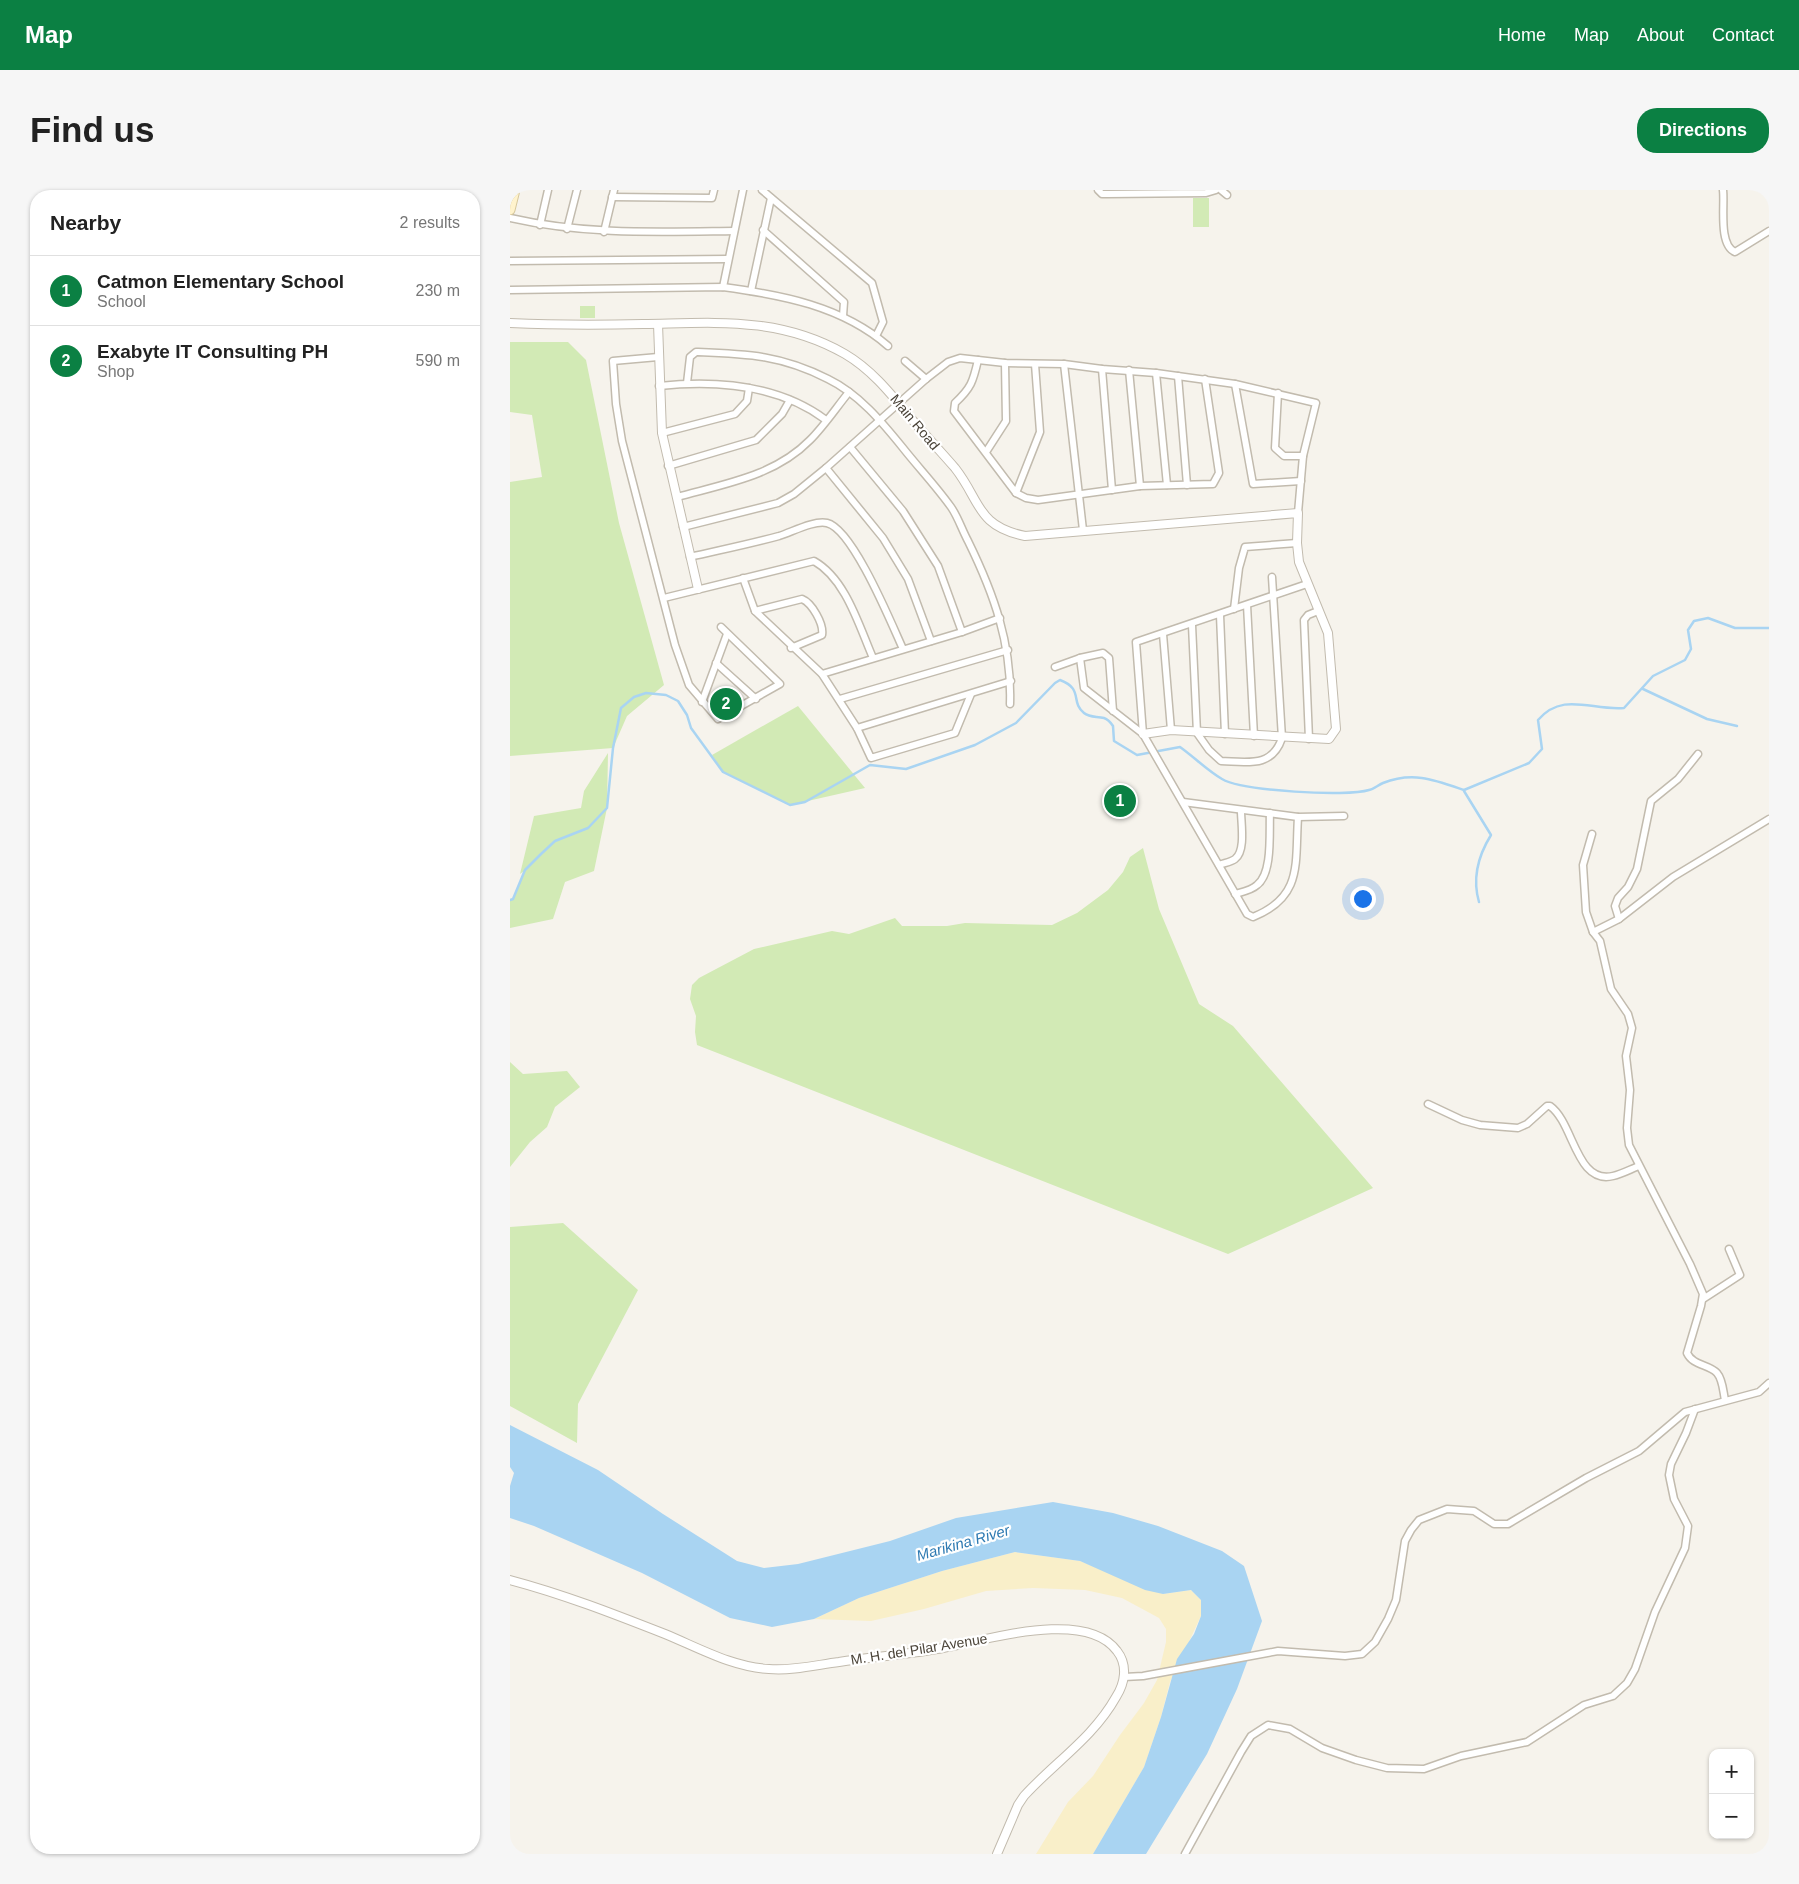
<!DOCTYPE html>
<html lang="en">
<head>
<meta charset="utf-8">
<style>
  :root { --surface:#fff; --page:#f6f6f6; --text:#222; --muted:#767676; --line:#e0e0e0; --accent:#0b8043 }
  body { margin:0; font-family:Arial,sans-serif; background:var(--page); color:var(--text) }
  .controls { position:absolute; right:15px; bottom:15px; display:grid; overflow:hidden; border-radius:10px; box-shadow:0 1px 4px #0004 }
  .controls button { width:45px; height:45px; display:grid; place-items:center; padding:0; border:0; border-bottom:1px solid var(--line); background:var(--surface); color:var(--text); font:25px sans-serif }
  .you { position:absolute; left:852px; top:708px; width:18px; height:18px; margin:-12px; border:4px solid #fff; border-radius:50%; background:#1a73e8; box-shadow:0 0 0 8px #1a73e833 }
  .badge { display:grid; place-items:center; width:32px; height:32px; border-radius:50%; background:var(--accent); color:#fff; font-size:16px; font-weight:700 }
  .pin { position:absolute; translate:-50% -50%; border:2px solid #fff; box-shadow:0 1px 5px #0006 }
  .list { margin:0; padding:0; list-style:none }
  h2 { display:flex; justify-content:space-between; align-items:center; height:65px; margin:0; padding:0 20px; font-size:21px }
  h2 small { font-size:16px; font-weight:400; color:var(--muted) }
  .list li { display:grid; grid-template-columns:32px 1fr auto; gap:15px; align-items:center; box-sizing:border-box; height:70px; padding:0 20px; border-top:1px solid var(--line) }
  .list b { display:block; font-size:19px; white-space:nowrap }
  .list p { margin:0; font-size:16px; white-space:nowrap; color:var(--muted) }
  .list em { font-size:16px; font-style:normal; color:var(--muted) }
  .map { position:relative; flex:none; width:1259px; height:1664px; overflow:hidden; border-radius:20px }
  header { display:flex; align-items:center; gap:30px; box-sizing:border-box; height:70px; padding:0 25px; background:var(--accent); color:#fff }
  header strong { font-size:24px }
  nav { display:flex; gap:28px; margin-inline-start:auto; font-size:18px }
  .intro { display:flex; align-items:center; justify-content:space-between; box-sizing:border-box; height:120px; padding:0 30px }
  h1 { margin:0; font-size:35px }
  .button { padding:12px 22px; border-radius:20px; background:var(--accent); color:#fff; font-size:18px; font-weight:700 }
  main { display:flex; gap:30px; padding:0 30px }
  aside { flex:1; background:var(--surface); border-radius:20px; box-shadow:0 1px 4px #0004 }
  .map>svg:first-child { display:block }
</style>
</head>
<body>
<header>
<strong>Map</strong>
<nav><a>Home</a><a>Map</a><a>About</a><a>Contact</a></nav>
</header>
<div class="intro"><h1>Find us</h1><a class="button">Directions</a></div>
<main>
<aside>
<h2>Nearby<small>2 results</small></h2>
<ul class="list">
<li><span class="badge">1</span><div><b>Catmon Elementary School</b><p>School</p></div><em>230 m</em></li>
<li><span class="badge">2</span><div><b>Exabyte IT Consulting PH</b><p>Shop</p></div><em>590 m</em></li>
</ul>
</aside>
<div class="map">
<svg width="1259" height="1664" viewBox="0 0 1259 1664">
  <rect width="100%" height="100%" fill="#f6f3ec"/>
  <g fill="#d2eab5">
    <rect x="683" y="8" width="16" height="29"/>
    <rect x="70" y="116" width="15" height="12"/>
    <polygon points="0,152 58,152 76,170 109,333 154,495 117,526 103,558 0,566 0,292 32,287 22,225 0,222"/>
    <polygon points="288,516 355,598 280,615 213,582 202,565"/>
    <polygon points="98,563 97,618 84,681 55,692 43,729 0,738 0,710 3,709 14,681 10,684 24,626 71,618 74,601"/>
    <polygon points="633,658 649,719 689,814 723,836 863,998 718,1064 187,855 185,842 186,826 180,809 182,795 189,788 244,759 322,741 339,744 385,728 392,736 437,736 455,733 542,735 567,723 598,700 613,682 620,667"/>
    <polygon points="0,872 13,884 57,881 70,897 45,917 37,937 20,952 0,977"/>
    <polygon points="53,1033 128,1100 68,1214 67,1253 0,1216 0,1037"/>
  </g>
  <polygon fill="#f9efc9" points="505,1362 570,1371 653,1404 681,1400 691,1410 691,1426 660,1492 651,1527 634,1577 583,1664 526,1664 558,1612 583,1586 610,1545 634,1513 647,1490 656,1452 656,1439 649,1428 612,1408 575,1400 523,1398 476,1401 414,1419 361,1431 304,1429 349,1408 432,1381"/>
  <polygon fill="#a9d4f2" points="0,1235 88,1280 153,1324 227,1371 254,1378 288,1374 380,1351 446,1328 543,1312 603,1323 648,1336 712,1361 734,1376 752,1431 727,1499 697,1564 636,1664 583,1664 634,1577 651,1527 667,1469 684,1444 691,1426 691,1410 681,1400 653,1404 635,1400 570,1371 505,1362 432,1381 349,1408 304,1429 262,1437 220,1428 132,1383 24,1336 0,1328 0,1296 4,1283 0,1277"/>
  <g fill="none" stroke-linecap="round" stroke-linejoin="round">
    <g stroke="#a9d4f2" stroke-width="2.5">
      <polyline points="1133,499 1197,529 1227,536"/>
      <path d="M954,601L981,645C968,666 962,688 969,712"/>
      <path d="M0,710L3,709L15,680L31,664L45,651L78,638L97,618L103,558L111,518L124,507L136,503L156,505L168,511L177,525L181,538L213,582L280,615L295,612L360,575L396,579L465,555L506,533L545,493L550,490C574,499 560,512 574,523C580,528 587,526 594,528C597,529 601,533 603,536L604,551L627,565L670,557C684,567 698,581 712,589C732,601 837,607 859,600C864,599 868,595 873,593C903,581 925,590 954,600L1019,573L1032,559L1028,530C1053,501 1082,521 1114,518L1143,486L1175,470L1181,459L1178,440L1184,431L1198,428L1225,438H1259"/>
    </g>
    <g stroke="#c2bbae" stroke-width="9">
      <g id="minor">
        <polyline points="252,0 362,93 373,132 366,146"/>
        <polyline points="588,0 592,4 597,4 696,3 706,0"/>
        <polyline points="711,0 717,5"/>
        <path d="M1213,0C1215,14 1208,55 1225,62L1259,41"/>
        <polyline points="102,7 202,8 204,0"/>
        <path d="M0,28C74,45 148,42 224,41"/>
        <polyline points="30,35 38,0"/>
        <polyline points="57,39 67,0"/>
        <polyline points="253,40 334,112 333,126"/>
        <polyline points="94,42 104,0"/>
        <polyline points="0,71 218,69"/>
        <polyline points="213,97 233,0"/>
        <path d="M0,100L213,97C272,105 332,116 378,156"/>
        <polyline points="241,101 261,8"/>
        <polyline points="148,167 103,171 106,214 112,251 165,455 179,495 208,529 270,494 211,437"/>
        <path d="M468,170C463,192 461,198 445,213L444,221L506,303L516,308L528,310L630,296L703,294L709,283L695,189"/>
        <polyline points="395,171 416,189"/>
        <polyline points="554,174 573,340"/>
        <polyline points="592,179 602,300"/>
        <polyline points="619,180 630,296"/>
        <polyline points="646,183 657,295"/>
        <polyline points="668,186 677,295"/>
        <path d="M177,193L180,167L186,162C238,164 271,165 318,189C349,204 372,232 393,258C408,277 426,296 441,317C448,327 452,340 458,351C484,404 502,454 500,514"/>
        <polyline points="725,194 743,294 791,291"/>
        <path d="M149,196C206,190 269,195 316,230"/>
        <polyline points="768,203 765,258 774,266 793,266"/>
        <polyline points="152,243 225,224 237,211 239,198"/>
        <polyline points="340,257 393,321 428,376 452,442"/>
        <polyline points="476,262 496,231 495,173"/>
        <polyline points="158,276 246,250 272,224 280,210"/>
        <polyline points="316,278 373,348 398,389 421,451"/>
        <polyline points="506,303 530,242 525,174"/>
        <path d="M167,307C214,294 265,286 300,250C314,236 326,218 339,202"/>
        <polyline points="173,337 268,313 284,304 316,278 416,189 438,172 450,168 495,173 554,174 592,179 646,183 725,194 806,213 793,266 788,323"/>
        <path d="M180,367C210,360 240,354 269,346C282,342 304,330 317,333C343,339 382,435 393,459"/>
        <polyline points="233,388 245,421 312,484 347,538 361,568 445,543 461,504"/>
        <path d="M154,408L304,371C336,389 349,436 363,468"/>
        <polyline points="737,415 744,546"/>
        <polyline points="724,419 729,378 735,357 787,353"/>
        <path d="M245,421L292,409C302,413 314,434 312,445L281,458"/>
        <polyline points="710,425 715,544"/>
        <path d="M682,435L687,543L699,560L711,571C738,572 762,578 772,548L762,387"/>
        <polyline points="653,444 661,540"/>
        <path d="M570,468L574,498L633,544L737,724L743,727C793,707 785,674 788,627"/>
        <polyline points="206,473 246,509"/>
        <polyline points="545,477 570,468 593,463 599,468 603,521"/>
        <polyline points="312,484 452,442 490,428"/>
        <polyline points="330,509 498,460"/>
        <polyline points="192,512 217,444"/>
        <polyline points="347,538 501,491"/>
        <polyline points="633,544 626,452 797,394"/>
        <polyline points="799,549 794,430 798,425 808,421"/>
        <polyline points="673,612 788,627 834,626"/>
        <path d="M1082,644L1073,675L1076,722L1083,742L1090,751L1101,799L1118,824L1122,838L1116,866L1120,900L1117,938L1119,955L1180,1074L1193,1104L1191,1116L1177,1163C1183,1176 1199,1174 1207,1183C1213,1190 1213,1201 1215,1210"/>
        <path d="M709,675C714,673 721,672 725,669C736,661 731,633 731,621"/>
        <path d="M725,704C732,702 742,700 747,695C763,683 759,642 760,623"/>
        <polyline points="1109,729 1105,716 1108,708 1118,697 1127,679 1141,611 1168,589 1188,564"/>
        <polyline points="1083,742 1109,729 1163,687 1259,629"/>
        <path d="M918,914L952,930L970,935L1008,938L1017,934L1037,916H1040C1064,933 1066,995 1103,986C1112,984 1121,979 1129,976"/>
        <polyline points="1193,1109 1230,1085 1219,1059"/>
        <polyline points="614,1487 633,1486 768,1461 835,1466 852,1464 865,1452 878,1429 886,1410 895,1351 901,1340 909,1330 937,1319 964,1321 984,1334 998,1334 1076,1288 1129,1261 1175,1222 1249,1202 1259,1193"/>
        <polyline points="675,1664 731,1562 741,1546 758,1535 780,1539 812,1558 846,1570 877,1578 914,1579 951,1566 1017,1552 1074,1515 1103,1506 1117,1493 1125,1479 1145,1422 1175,1358 1178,1336 1164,1309 1159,1285 1161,1274 1176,1243 1185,1219"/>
      </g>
    </g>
    <g stroke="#c2bbae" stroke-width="10">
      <g id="tertiary">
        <path d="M0,133C44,135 88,135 133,134C205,133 269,126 335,164C364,181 384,208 405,233C418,248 432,263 445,278C471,311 466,336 515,346L788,323L787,353L789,372L818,443L826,539L819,549L661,540L633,544"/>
        <polyline points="148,134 152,243 188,399"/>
        <path d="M0,1390C53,1404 104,1424 155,1444C189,1458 222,1477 259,1479C282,1481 306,1475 329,1472C361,1467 394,1465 427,1459C471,1452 575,1417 607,1461C618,1475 615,1493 606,1507C583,1548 545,1572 514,1606L508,1615L487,1664"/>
      </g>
    </g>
    <g stroke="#d6c79b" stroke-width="11">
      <polyline id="secondary" points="0,20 5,0"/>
    </g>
    <use href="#minor" stroke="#fff" stroke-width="6"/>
    <use href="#tertiary" stroke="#fff" stroke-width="8"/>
    <use href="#secondary" stroke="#fff3cd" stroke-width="9"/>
  </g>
  <g text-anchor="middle" stroke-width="4.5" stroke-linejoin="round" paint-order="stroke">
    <g font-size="14" fill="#4b4439" stroke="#fff">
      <text transform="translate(405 232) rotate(50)" y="5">Main Road</text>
      <text transform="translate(409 1459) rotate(-9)" y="5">M. H. del Pilar Avenue</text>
    </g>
    <g font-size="15" font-style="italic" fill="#2e7ab2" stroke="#fff">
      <text transform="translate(453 1353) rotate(-16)" y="5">Marikina River</text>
    </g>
  </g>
</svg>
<div class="controls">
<button>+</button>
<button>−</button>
</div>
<div class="you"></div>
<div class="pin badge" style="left:610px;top:611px">1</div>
<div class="pin badge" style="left:216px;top:514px">2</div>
</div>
</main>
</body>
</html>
